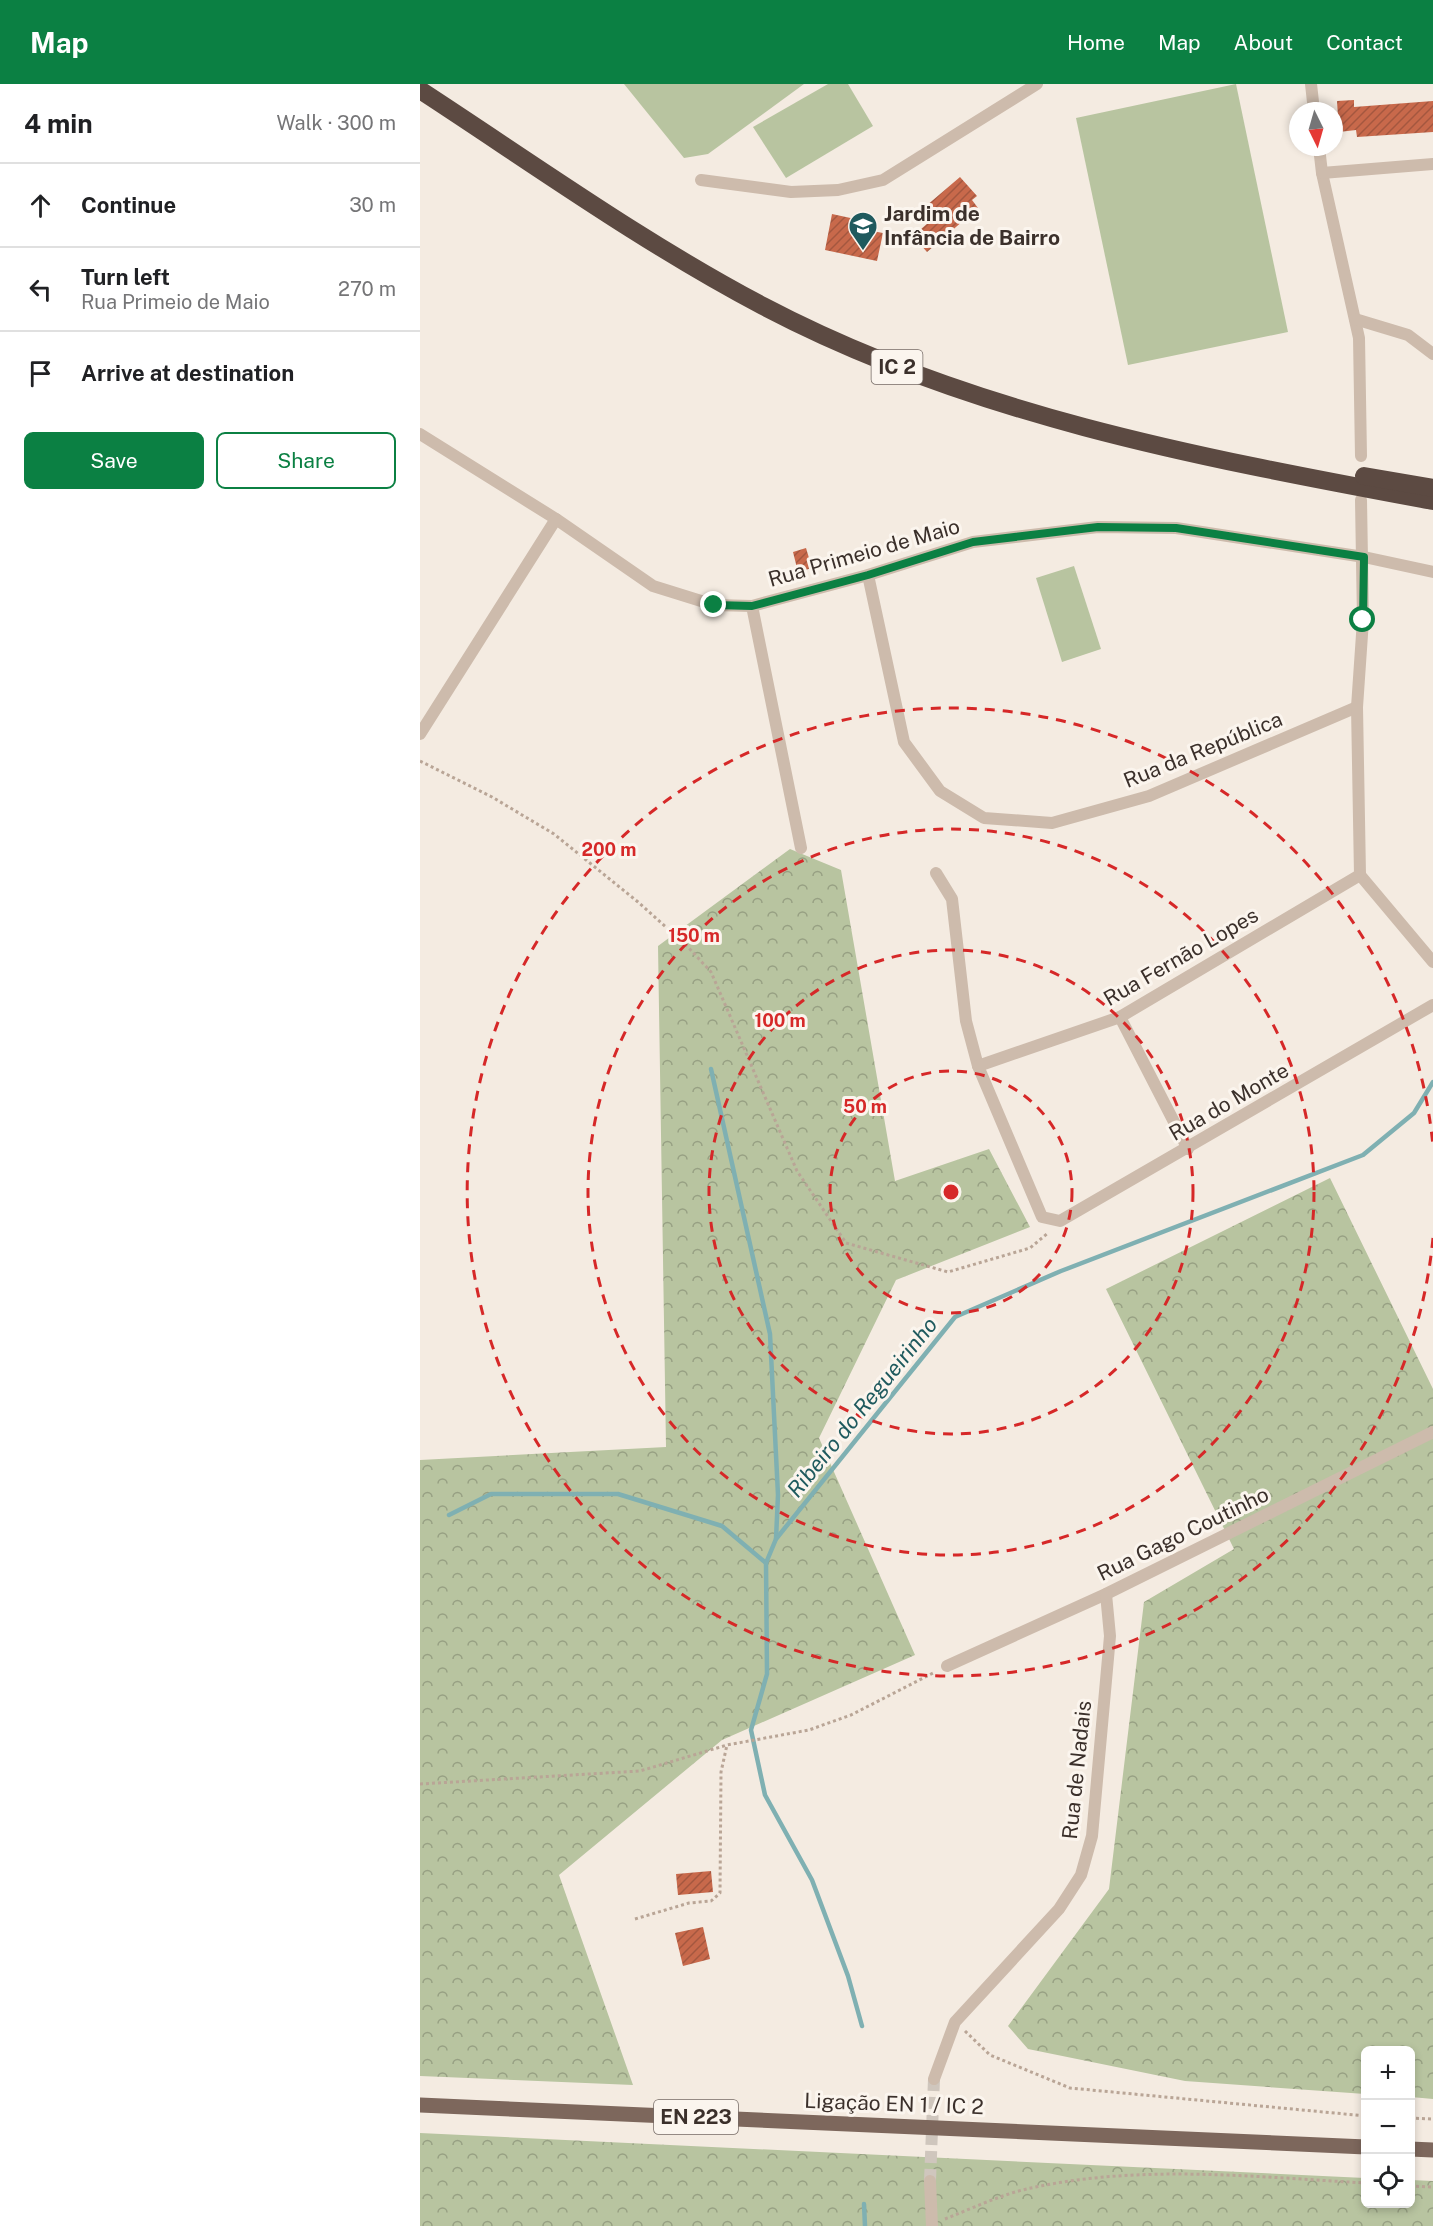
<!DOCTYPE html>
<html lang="en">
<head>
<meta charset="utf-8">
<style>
  :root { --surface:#fff; --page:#f6f6f6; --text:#202124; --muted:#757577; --line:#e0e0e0; --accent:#0b8043 }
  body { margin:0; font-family:"Public Sans",sans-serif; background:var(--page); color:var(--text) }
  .controls { position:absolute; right:18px; bottom:18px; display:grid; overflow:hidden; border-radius:9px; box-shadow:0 3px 9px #0003 }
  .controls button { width:54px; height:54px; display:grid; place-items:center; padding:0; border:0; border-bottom:2px solid var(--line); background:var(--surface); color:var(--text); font:30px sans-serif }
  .compass { position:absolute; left:869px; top:18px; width:54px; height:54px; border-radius:50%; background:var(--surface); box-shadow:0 3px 9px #0003; rotate:175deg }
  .stop { position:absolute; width:18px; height:18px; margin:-14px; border:4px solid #0b8043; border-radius:50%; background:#fff }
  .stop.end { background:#0b8043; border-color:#fff; box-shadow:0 2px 6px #0008 }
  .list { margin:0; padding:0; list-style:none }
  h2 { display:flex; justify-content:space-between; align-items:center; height:78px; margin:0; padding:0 24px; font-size:26px }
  h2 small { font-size:20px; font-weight:400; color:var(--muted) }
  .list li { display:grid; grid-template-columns:39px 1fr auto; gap:18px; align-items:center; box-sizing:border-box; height:84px; padding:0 24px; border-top:2px solid var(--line) }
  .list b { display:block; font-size:22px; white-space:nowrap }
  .list p { margin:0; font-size:20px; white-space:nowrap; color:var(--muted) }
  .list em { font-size:20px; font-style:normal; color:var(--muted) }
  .actions { display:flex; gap:12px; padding:18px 24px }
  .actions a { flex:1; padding:14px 0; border:2px solid var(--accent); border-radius:9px; text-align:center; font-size:21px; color:var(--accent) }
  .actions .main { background:var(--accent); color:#fff }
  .icon { flex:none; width:33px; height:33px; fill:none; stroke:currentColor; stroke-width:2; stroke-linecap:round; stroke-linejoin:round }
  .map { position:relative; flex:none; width:1013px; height:2142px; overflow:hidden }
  header { display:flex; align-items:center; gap:36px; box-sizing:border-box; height:84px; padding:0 30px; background:var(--accent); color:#fff }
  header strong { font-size:28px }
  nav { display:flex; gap:33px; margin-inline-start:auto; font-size:21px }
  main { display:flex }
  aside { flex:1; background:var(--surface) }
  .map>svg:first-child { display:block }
</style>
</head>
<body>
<header>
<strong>Map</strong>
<nav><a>Home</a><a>Map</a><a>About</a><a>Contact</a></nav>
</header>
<main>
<aside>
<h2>4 min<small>Walk · 300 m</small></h2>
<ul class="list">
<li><svg class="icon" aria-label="ahead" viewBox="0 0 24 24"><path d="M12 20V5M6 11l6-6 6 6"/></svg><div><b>Continue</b></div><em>30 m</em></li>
<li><svg class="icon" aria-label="left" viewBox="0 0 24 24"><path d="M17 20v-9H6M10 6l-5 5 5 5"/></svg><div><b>Turn left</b><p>Rua Primeio de Maio</p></div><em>270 m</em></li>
<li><svg class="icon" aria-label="arrive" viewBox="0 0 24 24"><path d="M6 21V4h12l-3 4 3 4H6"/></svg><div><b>Arrive at destination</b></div></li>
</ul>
<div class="actions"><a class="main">Save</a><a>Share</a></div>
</aside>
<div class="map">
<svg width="1013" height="2142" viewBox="0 0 1013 2142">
  <defs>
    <pattern id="forest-crowns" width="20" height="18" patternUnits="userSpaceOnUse" patternTransform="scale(1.5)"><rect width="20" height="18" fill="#b8c4a0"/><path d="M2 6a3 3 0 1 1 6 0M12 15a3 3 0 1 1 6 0" fill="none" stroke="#97a083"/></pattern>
    <pattern id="building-hatch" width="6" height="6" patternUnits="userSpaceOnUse" patternTransform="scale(1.5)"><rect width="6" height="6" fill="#c8694b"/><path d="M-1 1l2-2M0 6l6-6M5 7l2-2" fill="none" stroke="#a4573f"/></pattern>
  </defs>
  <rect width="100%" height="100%" fill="#f4ebe1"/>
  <g fill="url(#forest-crowns)">
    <polygon points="370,765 421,786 475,1097 569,1065 610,1143 476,1196 399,1354 495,1571 302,1656 139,1791 213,2001 0,1992 0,1376 246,1363 238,862"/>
    <polygon points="910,1094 1013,1305 1013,2015 991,2013 990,1966 946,1966 945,2010 765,1997 608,1965 588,1942 689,1805 724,1518 814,1465 686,1205"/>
    <polygon points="0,2049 945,2094 946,2120 990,2120 991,2096 1013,2097 1013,2142 0,2142"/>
  </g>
  <g fill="#b8c4a0">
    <polygon points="204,0 384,0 288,70 264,74"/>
    <polygon points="408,0 428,0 453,42 366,94 333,43"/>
    <polygon points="816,0 868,248 708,281 656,34"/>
    <polygon points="654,482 681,565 642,578 616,494"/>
  </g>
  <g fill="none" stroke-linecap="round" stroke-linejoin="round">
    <g stroke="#7fb0b2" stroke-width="4.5">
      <polyline points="291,985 350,1250 358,1411 356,1455"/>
      <polyline points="29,1431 71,1410 198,1410 302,1442 346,1479"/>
      <polyline points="442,1942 428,1892 392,1796 345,1711 331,1646 347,1590 346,1479 356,1455 535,1233 641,1187 943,1071 994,1029 1013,998"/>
      <polyline points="444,2120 445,2142"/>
    </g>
  </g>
  <g fill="url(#building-hatch)">
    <polygon points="934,16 934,23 1013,17 1013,48 937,53 936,46 919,48 917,17"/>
    <polygon points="540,93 557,112 552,116 558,124 507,168 493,152 508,139 499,128"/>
    <polygon points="412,130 449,138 447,146 463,149 457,177 405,166"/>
    <polygon points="386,464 392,484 378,488 373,468"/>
    <polygon points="291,1787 293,1808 258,1811 256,1790"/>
    <polygon points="283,1843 290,1875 263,1882 255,1849"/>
  </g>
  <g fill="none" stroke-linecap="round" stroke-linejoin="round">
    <polyline stroke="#cfc6bd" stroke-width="12" stroke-dasharray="12 6" stroke-linecap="butt" points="510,2097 514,1995"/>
    <g stroke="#b9a596" stroke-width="3" stroke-dasharray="3 3" stroke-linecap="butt">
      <polyline points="0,677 72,713 134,750 218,818 268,863 291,888 377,1087 426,1159 528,1188 610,1164 628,1149"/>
      <polyline points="0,1700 220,1687 307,1661"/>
      <polyline points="215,1835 269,1819 291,1817 300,1809 301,1688 307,1661 389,1646 431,1631 515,1588"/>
      <polyline points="545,1947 570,1971 650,2004 946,2032"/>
      <polyline points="990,2034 1013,2035"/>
      <polyline points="990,2102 1013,2103"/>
      <path d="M525,2135C553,2124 582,2110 611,2104C720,2080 836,2093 946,2099"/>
    </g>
    <g stroke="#cdbbac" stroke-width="12">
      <polyline points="891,0 894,27"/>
      <polyline points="899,63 902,89 939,254 941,372"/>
      <polyline points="902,89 1013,80"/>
      <polyline points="281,96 371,108 418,106 463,96 617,0"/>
      <polyline points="935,235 988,251 1013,270"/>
      <polyline points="0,350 136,435 233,502 294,521 332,522 448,491 553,458 678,443 756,444 944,473 1013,488"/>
      <polyline points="448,491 484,658 520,707 564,734 632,739 729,712 937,623"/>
      <polyline points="332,522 381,764"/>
      <polyline points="0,650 136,435"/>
      <polyline points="516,789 532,815 546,937 558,982 622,1133 640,1137 1013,921"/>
      <polyline points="940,791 937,623 943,536 941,416"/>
      <polyline points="940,791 1013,878"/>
      <polyline points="700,933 768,1065"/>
      <polyline points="558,982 700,933 940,791"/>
      <polyline points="527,1582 686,1510 1013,1348"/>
      <polyline points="514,1995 535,1938 639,1825 661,1791 672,1752 690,1552 686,1510"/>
      <polyline points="510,2097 512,2142"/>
    </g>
    <g stroke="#7d675c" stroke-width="15">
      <polyline points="0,2021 946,2063"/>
      <polyline points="990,2065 1013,2066"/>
    </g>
    <g stroke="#5c4a42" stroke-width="18">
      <path d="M0,6C112,79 225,160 343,222C552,332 783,374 1013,417"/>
      <polyline points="944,392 1013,404"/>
    </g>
  </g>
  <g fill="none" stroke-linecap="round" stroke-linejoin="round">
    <polyline stroke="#0b8043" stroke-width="8" points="294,521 332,522 448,491 553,458 678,443 756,444 944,473 943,536"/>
  </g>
  <g fill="none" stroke="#d62828" stroke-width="3" stroke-dasharray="10 8">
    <circle cx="531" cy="1108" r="121"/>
    <circle cx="531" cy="1108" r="242"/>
    <circle cx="531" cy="1108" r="363"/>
    <path d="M1013 1154A484 484 0 1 1 1013 1062"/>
  </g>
  <defs>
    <g id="school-pin" transform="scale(1.5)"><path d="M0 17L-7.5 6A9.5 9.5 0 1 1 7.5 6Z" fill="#1f5a5e" stroke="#fbf5ee"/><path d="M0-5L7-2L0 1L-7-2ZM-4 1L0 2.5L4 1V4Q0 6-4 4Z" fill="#fff"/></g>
  </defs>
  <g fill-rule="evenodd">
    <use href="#school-pin" x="443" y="142"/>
  </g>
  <g text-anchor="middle" stroke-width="6" stroke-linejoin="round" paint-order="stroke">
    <g fill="#fbf5ee" stroke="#756b66" stroke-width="1.5">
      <rect x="451.5" y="266" width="51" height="34" rx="4.5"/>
      <rect x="234" y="2016" width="84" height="34" rx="4.5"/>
    </g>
    <g font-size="20" font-weight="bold" fill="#3b302b">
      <text x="477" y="290">IC 2</text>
      <text x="276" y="2040">EN 223</text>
    </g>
    <g font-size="21" font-weight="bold" fill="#3b302b" stroke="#fbf5ee" text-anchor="start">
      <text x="464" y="137">Jardim de<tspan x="464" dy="24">Infância de Bairro</tspan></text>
    </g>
    <g font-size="21" fill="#3b302b" stroke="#fbf5ee">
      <text transform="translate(444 469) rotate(-16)" y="7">Rua Primeio de Maio</text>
      <text transform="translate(783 666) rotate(-22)" y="7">Rua da República</text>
      <text transform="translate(761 873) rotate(-30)" y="7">Rua Fernão Lopes</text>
      <text transform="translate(809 1018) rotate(-30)" y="7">Rua do Monte</text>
      <text transform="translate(763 1450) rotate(-26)" y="7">Rua Gago Coutinho</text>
      <text transform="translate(657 1686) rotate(-84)" y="7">Rua de Nadais</text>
      <text transform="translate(474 2020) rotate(2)" y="7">Ligação EN 1 / IC 2</text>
    </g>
    <g font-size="22" font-style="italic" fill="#1f5a5e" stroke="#fbf5ee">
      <text transform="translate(442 1323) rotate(-51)" y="8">Ribeiro do Regueirinho</text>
    </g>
  </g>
  <circle cx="531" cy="1108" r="9" fill="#d62828" stroke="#fbf5ee" stroke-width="3"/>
  <g font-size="18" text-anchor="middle" font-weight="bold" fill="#d62828" stroke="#fbf5ee" stroke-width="6" stroke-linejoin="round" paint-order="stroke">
    <text x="189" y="772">200 m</text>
    <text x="274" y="858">150 m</text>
    <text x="360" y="943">100 m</text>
    <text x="445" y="1029">50 m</text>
  </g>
</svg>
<div class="controls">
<button>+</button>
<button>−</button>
<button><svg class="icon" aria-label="locate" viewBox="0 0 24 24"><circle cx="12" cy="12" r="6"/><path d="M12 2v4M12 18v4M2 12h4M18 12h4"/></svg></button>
</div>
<svg class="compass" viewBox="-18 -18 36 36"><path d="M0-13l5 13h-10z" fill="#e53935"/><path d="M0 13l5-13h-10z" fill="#757577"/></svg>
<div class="stop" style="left:943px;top:536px"></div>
<div class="stop end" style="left:294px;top:521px"></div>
</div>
</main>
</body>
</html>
